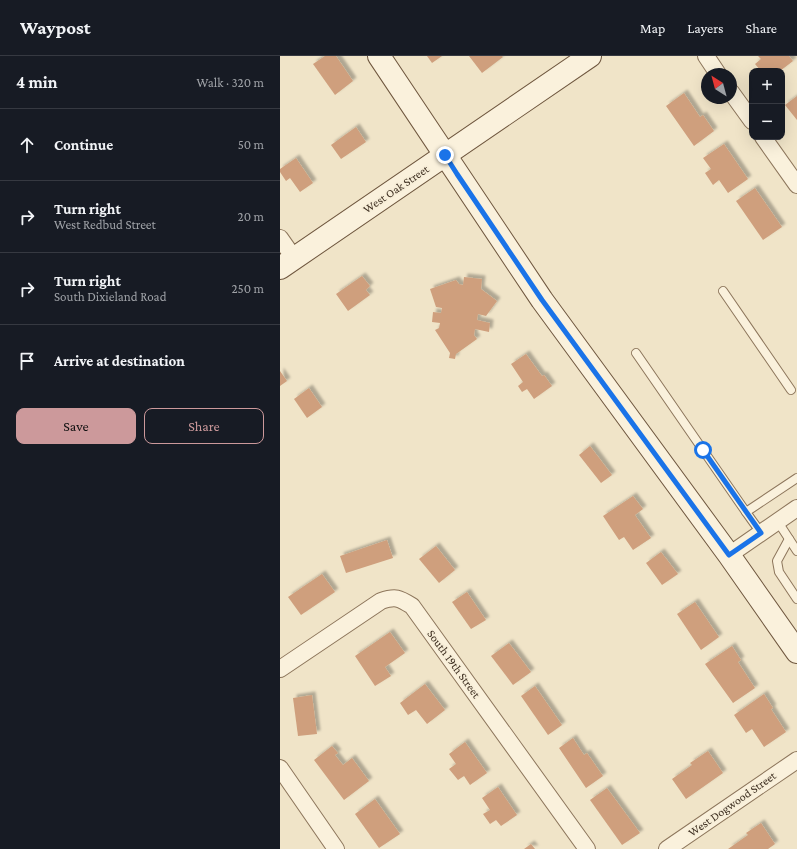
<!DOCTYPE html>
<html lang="en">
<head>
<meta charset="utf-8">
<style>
  :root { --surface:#171b24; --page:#20242c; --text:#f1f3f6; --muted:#9ea1a6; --line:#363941; --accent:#cc999b }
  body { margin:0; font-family:"Crimson Pro",serif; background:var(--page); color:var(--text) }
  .controls { position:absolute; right:12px; top:12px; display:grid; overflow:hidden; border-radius:8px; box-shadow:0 4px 16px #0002 }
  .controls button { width:36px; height:36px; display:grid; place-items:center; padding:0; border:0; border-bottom:1px solid var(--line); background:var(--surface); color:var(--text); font:20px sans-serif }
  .compass { position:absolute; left:421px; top:12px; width:36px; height:36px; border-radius:50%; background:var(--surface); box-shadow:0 4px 16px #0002; rotate:324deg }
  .stop { position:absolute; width:12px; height:12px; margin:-9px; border:3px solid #1a73e8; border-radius:50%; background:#fff }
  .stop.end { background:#1a73e8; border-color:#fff; box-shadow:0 1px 4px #0008 }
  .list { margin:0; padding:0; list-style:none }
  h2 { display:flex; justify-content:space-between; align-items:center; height:52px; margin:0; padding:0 16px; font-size:17px }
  h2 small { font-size:13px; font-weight:400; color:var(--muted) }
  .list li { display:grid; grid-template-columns:26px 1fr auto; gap:12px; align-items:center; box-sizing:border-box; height:72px; padding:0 16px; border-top:1px solid var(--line) }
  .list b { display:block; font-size:15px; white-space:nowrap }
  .list p { margin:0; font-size:13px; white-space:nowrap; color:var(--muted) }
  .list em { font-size:13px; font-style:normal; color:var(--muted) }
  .actions { display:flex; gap:8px; padding:12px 16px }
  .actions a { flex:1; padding:9px 0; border:1px solid var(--accent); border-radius:8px; text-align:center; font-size:14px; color:var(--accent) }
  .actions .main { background:var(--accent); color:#111 }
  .icon { flex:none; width:22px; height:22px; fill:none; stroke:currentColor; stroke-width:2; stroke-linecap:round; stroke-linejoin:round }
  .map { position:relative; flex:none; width:517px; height:793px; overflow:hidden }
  header { display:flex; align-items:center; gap:24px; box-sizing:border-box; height:56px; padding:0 20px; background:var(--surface); border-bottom:1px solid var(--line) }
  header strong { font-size:19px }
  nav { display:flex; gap:22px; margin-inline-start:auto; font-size:14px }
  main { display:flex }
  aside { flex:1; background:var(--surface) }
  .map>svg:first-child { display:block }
</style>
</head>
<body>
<header>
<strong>Waypost</strong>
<nav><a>Map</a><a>Layers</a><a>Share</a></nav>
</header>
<main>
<aside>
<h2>4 min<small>Walk · 320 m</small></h2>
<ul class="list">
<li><svg class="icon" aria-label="ahead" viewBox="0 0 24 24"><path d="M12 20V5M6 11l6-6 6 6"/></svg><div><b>Continue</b></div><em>50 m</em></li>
<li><svg class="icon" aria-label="right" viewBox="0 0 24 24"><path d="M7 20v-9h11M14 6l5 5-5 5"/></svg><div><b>Turn right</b><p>West Redbud Street</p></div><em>20 m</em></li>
<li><svg class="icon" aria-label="right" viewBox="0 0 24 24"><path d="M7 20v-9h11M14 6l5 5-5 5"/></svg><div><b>Turn right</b><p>South Dixieland Road</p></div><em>250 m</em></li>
<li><svg class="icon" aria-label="arrive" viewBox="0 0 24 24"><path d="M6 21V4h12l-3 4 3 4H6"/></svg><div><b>Arrive at destination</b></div></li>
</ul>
<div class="actions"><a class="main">Save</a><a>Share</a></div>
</aside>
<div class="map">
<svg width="517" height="793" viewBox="0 0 517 793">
  <defs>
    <filter id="shadow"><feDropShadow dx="3.5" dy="-3.5" stdDeviation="1" flood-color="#0004"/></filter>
  </defs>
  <rect width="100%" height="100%" fill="#f0e4c8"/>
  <g fill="#cf9f7d" filter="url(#shadow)">
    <polygon points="45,0 56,0 73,25 55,39 33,8"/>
    <polygon points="147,0 162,0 152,7"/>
    <polygon points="189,0 222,0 223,1 202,17"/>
    <polygon points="478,0 509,0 513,5 500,15 481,15 475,8 481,3"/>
    <polygon points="404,37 420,61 423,59 434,75 414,90 386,50"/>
    <polygon points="517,40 517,64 505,49"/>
    <polygon points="76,71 86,86 61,103 51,89"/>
    <polygon points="444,88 468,123 448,137 439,124 433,129 425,117 431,113 423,102"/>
    <polygon points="16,102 33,127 20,136 10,122 6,125 0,116 0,113"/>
    <polygon points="475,132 502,171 483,184 456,145"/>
    <polygon points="82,220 90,230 86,234 90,239 68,255 56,238"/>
    <polygon points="184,221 202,223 201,233 217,245 206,260 198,258 197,264 210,267 209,276 195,273 194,279 197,283 176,298 175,303 169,302 170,297 155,274 159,272 160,267 152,266 153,256 161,257 162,252 156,251 150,233 176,224 179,228 183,229"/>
    <polygon points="246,298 262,320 264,319 272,330 254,343 247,333 242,336 238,330 243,326 231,308"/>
    <polygon points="0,315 7,325 0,330"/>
    <polygon points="29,332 42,351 27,362 14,343"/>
    <polygon points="310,390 332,419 321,427 299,399"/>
    <polygon points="353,440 363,453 355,459 371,482 353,494 344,481 339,484 323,460"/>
    <polygon points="107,484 113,502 66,517 60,500"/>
    <polygon points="156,490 175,514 159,527 139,503"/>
    <polygon points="381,496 398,518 382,529 366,507"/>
    <polygon points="42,518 55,536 21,559 8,541"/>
    <polygon points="187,536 206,564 191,573 172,546"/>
    <polygon points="415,546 439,581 421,594 397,558"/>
    <polygon points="110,576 125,597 105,611 111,620 95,630 75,600"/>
    <polygon points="229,587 251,616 233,629 211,600"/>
    <polygon points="452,590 461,604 458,606 475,632 453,647 425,608"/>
    <polygon points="145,628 165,654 147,668 136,654 128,659 120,647"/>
    <polygon points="255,630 282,669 268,679 241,640"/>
    <polygon points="484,638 493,652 491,653 506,676 484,691 472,673 466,677 454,659"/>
    <polygon points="32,639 37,678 18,680 13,642"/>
    <polygon points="293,682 304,699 307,697 323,720 306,732 279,692"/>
    <polygon points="185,686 207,717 190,729 184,720 178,724 169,713 176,708 169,698"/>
    <polygon points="52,690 58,697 55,699 63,709 72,702 89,725 64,744 34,704"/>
    <polygon points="428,695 443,717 406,743 392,723 412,709 410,707"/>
    <polygon points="218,731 237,759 221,770 216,764 210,768 203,758 210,754 202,742"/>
    <polygon points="327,732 360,777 342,789 310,744"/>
    <polygon points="95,743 120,778 99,792 75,758"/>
    <polygon points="481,767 495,788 488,793 448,793 468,779 466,777"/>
    <polygon points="251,788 255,793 244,793"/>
  </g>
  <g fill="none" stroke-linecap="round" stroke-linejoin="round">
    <g stroke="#8d765c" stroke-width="10">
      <g id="lane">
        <polyline points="443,235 511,334"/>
        <polyline points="356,297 423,394 466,456"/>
        <polyline points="498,466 517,495"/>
        <polyline points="481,477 466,456 517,422"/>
        <polyline points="509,483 497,505 499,516 517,543"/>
      </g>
    </g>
    <g stroke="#8d765c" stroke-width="18">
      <g id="street">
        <polyline points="426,0 438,18"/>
        <polyline points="451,36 472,65"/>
        <polyline points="483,81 517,129"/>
        <polyline points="0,182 14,202"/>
        <polyline points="449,499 517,452"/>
        <path d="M0,613L101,545C116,540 119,542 132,550L307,793"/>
        <polyline points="0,712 56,793"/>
        <polyline points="387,793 517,704"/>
      </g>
    </g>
    <g stroke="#6f573f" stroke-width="24">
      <g id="secondary">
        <polyline points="99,0 262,244 449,499 517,596"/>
        <polyline points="0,212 310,0"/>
      </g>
    </g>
    <use href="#lane" stroke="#faf1dc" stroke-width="8"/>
    <use href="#street" stroke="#faf1dc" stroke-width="16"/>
    <use href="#secondary" stroke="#faf1dc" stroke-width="22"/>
  </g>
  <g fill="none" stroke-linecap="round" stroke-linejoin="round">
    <polyline stroke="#1a73e8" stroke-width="5" points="165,99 177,118 262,244 449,499 481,477 423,394"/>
  </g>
  <g text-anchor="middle" stroke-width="3.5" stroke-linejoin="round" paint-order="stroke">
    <g font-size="12" fill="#3d2e20" stroke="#f7eed8">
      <text transform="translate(116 133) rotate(-34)" y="4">West Oak Street</text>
      <text transform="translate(174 608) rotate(54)" y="4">South 19th Street</text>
      <text transform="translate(452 748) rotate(-35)" y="4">West Dogwood Street</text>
    </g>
  </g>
</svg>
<div class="controls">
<button>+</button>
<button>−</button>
</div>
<svg class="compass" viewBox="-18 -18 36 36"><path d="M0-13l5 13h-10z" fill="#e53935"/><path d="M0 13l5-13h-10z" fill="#9ea1a6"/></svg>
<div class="stop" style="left:423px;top:394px"></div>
<div class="stop end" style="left:165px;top:99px"></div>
</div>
</main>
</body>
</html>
